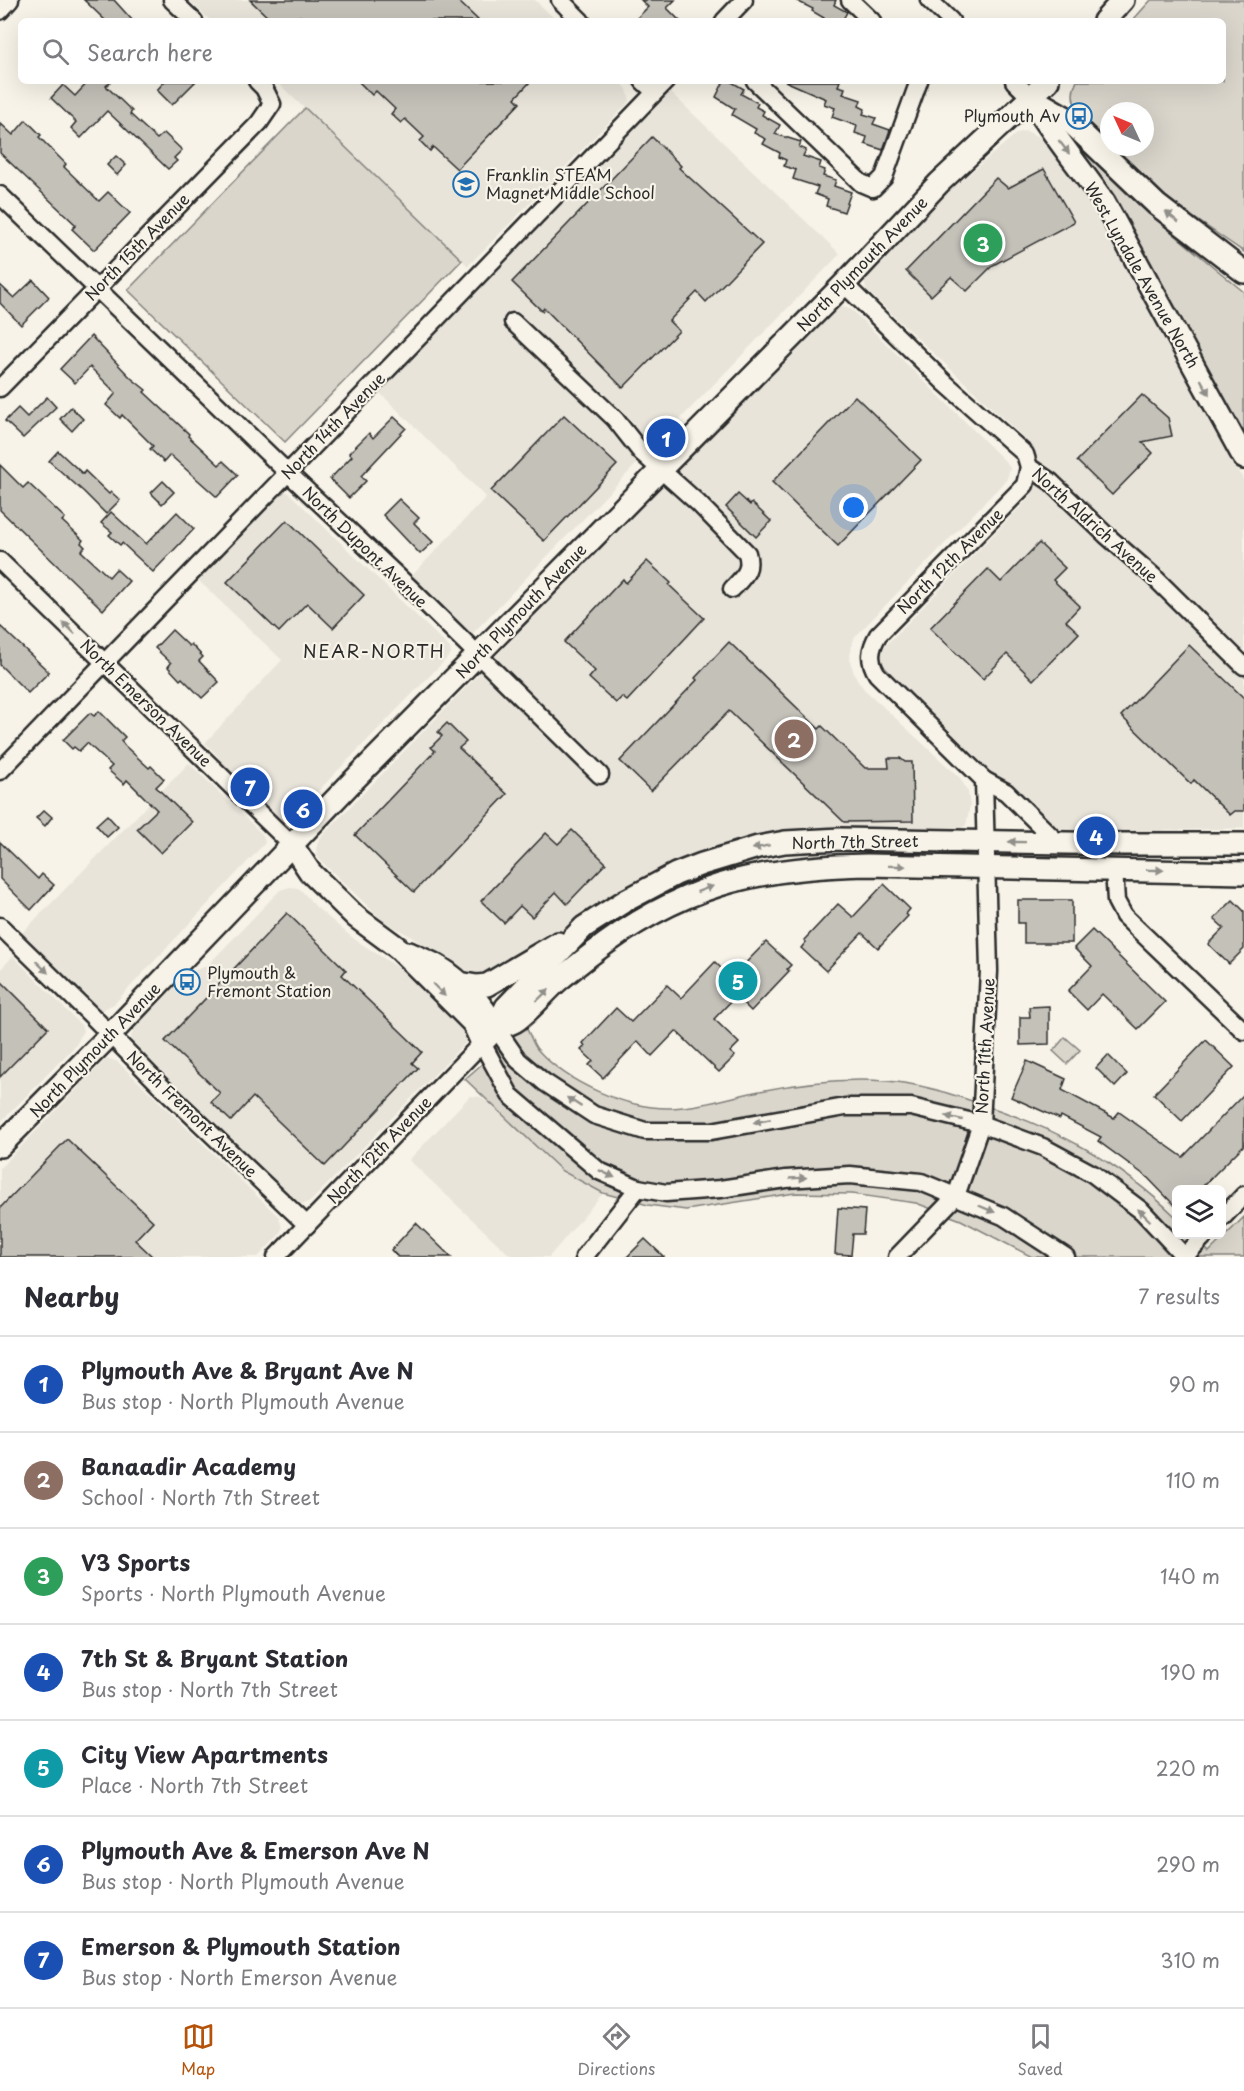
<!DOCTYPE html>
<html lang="en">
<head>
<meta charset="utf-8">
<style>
  :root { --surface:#fff; --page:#f2f2f3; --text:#2b2b33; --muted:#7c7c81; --line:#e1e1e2; --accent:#b45309 }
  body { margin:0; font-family:"Playpen Sans",sans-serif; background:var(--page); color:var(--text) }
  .controls { position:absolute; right:18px; bottom:18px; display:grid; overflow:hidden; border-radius:9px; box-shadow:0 6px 24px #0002 }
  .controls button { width:54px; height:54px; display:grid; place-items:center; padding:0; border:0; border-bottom:2px solid var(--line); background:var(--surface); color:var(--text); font:30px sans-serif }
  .compass { position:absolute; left:1100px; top:102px; width:54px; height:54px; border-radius:50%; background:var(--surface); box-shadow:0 6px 24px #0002; rotate:314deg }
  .you { position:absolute; left:854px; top:508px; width:21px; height:21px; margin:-15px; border:4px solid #fff; border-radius:50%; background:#1a73e8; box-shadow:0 0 0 9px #1a73e833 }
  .badge { display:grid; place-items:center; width:39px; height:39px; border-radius:50%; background:var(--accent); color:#fff; font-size:20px; font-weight:700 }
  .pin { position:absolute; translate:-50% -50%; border:3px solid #fff; box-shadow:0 2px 6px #0006 }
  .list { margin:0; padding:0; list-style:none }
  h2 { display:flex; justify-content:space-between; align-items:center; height:78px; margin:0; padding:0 24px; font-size:26px }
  h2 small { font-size:20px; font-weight:400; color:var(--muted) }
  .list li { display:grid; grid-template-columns:39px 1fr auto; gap:18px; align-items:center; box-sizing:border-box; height:96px; padding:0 24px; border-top:2px solid var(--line) }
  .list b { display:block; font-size:22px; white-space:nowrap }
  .list p { margin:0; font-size:20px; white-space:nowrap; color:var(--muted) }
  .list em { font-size:20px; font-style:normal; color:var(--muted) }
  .icon { flex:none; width:33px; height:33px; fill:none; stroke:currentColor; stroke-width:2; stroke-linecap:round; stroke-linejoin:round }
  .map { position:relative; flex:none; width:1244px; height:1257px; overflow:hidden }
  .search { position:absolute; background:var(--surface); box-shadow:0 6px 24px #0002; left:18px; right:18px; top:18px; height:66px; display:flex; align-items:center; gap:15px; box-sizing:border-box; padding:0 21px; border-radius:9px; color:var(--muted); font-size:22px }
  .sheet { height:750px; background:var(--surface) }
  nav { display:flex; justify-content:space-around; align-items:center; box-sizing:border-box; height:84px; border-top:2px solid var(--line); background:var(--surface); font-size:16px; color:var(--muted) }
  nav a { display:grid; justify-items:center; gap:3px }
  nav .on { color:var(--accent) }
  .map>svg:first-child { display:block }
</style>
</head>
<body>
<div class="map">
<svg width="1244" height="1257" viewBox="0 0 1244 1257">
  <rect width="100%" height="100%" fill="#f7f3e8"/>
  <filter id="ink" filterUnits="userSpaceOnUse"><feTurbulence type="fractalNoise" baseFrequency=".0167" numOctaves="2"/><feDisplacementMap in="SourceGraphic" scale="12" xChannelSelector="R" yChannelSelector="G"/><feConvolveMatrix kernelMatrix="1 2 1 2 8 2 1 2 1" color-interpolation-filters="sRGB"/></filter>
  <g filter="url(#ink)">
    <g fill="#e8e4da">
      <polygon points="189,0 535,0 557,21 211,21"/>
      <polygon points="276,81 619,81 627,89 630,101 468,266"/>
      <polygon points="668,90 840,254 473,633 467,635 407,581 486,497 377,390"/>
      <polygon points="1026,131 1042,138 1085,197 1123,262 1244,481 1244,828 1070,834 1051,830 884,667 881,660 880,655 885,646 1027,500 1034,491 1037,482 1037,462 1027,441 866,290 864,277 866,274 949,191 1017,133"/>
      <polygon points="842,306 852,310 1007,463 1010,468 1007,479 855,637 851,647 850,661 855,676 864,689 960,778 968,792 970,806 966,825 954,833 679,863 651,874 553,936 496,968 484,972 472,972 452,965 410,936 383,921 319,859 316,849 319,839 832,309"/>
      <polygon points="283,491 288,492 450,648 451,654 286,824 282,825 230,779 217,755 205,743 282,660 197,579 279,492"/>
      <polygon points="189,763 263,835 265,843 114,1004 102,1010 93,1009 19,936"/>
      <polygon points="290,887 298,888 302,891 316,907 354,939 402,970 424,989 464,1030 466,1042 312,1200 304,1204 295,1201 133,1043 131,1037 135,1027 190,972 207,966 280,890"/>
      <polygon points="13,956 81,1025 83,1031 76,1045 0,1123 0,970"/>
      <polygon points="107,1058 118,1062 279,1217 282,1228 280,1234 258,1257 0,1257 0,1168"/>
      <polygon points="470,1096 480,1097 487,1101 562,1171 603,1193 549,1257 512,1257 409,1160"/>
    </g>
    <g fill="#dad6cc" stroke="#82807c" stroke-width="1.5">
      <path d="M1151,0H1244V252L1193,217L1163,194L1114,147H1145V111H1109V142C1093,125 1062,107 1077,81H1223V21H1132Z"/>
      <polygon points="305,108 462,260 285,442 128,290"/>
      <polygon points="1077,145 1141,207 1244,292 1244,443 1074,148"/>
      <path d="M525,1026C530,1033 532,1043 537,1049C567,1083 626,1109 671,1108C701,1107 730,1097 760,1091C800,1083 844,1078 886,1081C918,1083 948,1093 978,1103C1056,1128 1117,1160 1176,1217V1234L1193,1235L1209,1252L1244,1217V1257H1032L961,1220L916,1203L852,1194L795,1193L686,1210L648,1205L603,1193L562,1171L465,1079Z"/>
      <polygon points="1065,1037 1080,1050 1067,1064 1053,1051"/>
    </g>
    <g fill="#c4c1b9" stroke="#2b2b2b" stroke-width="1.5">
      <polygon points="84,0 114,0 133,21 106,21"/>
      <polygon points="250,0 457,0 479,21 305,21 300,16 295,21 272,21"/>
      <polygon points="641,0 675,0 667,8 680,21 634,21 648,7"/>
      <polygon points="795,0 836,0 834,5 847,12 842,21 822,21 824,18 812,11 813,9"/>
      <polygon points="89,81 111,81 106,86 132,111 130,114 157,139 164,133 182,150 174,158 177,161 168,169 107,111 81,138 71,128 76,122 51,98 63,85 75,96"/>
      <polygon points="165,81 196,81 172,105 157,90"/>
      <polygon points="358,81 531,81 515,98 520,103 457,169 433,147 430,151 420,141 424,137 405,119 401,123 391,114 395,109 376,91 372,95"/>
      <polygon points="724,81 730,81 744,89 741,94 758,103 756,107 764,111 762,115 780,125 775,134 801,142 799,147 806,150 803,156 821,162 819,168 825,170 823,176 836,180 834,186 851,192 844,212 826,206 828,199 815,194 818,187 793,179 796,170 784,166 786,160 779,157 780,153 763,144 766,139 754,133 756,129 732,115 735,109 716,97"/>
      <polygon points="785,81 840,81 838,86 845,88 843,94 861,100 859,106 865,109 863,114 876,118 873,124 890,130 883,150 865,144 867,137 855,133 857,126 832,117 835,108 824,104 826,99"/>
      <polygon points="26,120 41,135 39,137 66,164 64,167 99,201 108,192 130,213 94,250 72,229 76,225 0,153 0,123 13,135"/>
      <polygon points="652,137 681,166 679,168 762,244 706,302 697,292 669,321 679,331 623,388 544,308 542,311 512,282"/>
      <polygon points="116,156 126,165 117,175 107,165"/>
      <polygon points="1044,169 1074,222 993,265 967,291 951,277 931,296 906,271 996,178 1008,188"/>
      <polygon points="33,280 49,297 21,325 0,303 0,285 14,298"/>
      <polygon points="91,336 131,378 146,390 144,392 189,434 188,436 219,465 223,461 238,475 217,497 170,455 164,462 150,449 153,446 122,415 120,418 106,405 116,393 90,367 75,383 60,369"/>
      <polygon points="1142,395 1168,418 1172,436 1142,442 1153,453 1112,495 1077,461"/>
      <polygon points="855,396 921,460 838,546 772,482"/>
      <polygon points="47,397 56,407 23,438 5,421 18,408 27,417"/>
      <polygon points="71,407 83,419 72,431 60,419"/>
      <polygon points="564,415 617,465 544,541 491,491"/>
      <polygon points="394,417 406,428 361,476 366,481 349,498 330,479 352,456 349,453 369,433 373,438"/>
      <polygon points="58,451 83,474 85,471 109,494 111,492 120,500 106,514 84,492 49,461"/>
      <polygon points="0,465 23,488 28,483 65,518 62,521 83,540 81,543 85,547 81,551 109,577 116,569 129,581 103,610 0,510"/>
      <polygon points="163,481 174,492 162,504 151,493"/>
      <polygon points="738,494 750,505 752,503 771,521 756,537 726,507"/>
      <polygon points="399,499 419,518 414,523 433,542 420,554 383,515"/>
      <polygon points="111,512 146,544 177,512 194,529 153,572 122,543 120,545 109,535 112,532 101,523"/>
      <polygon points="287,520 364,595 333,628 307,603 279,632 227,582"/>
      <polygon points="1039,543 1065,568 1053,580 1080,606 1066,621 1079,633 1033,680 1007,654 983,679 930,628 988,569 1001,582"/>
      <polygon points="647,561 671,583 669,585 704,618 627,701 622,697 616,703 589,678 595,671 564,642 623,579 626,583"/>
      <polygon points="0,626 49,672 28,693 0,665"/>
      <polygon points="172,630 189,646 191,644 203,657 199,661 219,682 202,698 182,678 180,680 168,667 171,663 155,648"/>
      <polygon points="729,642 819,729 822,726 865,768 889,768 888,758 900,758 905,762 912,762 913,821 844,822 729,711 651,791 620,761 697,680 695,678"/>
      <polygon points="1189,645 1244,698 1244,811 1235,811 1230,815 1194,780 1191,784 1121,716"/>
      <polygon points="99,711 125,737 121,741 125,746 149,768 151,766 164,779 156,787 192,822 161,853 137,829 157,810 127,780 124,784 108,770 112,766 87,743 79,751 74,747 72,749 63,740 90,713 94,716"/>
      <polygon points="447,723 466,742 459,748 507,794 414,892 355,835 435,751 431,747 442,736 438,732"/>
      <polygon points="44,810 52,817 45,826 36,818"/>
      <polygon points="107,815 118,827 107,837 96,825"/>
      <polygon points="572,830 606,863 567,904 556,892 532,917 520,906 504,923 481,901 546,833 558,844"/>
      <polygon points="0,842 38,879 42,874 54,885 31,910 0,879"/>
      <polygon points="884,884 910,909 906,914 908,916 878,948 862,933 826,971 801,948 806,942 804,940 838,904 853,917"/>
      <polygon points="1018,900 1072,900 1072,943 1024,943 1024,923 1018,923"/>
      <polygon points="1233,900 1244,911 1244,949 1229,964 1208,944 1224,928 1214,919"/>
      <polygon points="287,913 346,970 342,975 422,1052 412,1063 418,1068 325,1166 253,1097 231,1121 211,1102 220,1093 165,1041"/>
      <polygon points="1092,930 1165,1002 1138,1029 1102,994 1087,1010 1068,991 1092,966 1074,948"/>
      <polygon points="766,942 791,965 787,969 789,971 751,1011 736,996 714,1019 739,1043 730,1052 735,1056 719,1072 676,1031 652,1056 638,1041 603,1078 589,1065 593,1061 581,1050 585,1046 583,1043 616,1008 631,1022 667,985 681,998 715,962 731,978"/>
      <polygon points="0,980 48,1028 0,1077"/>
      <polygon points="1049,1006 1049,1044 1020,1045 1020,1017 1030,1017 1029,1007"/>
      <polygon points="1206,1040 1234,1067 1182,1121 1154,1094"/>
      <polygon points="1108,1055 1127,1074 1115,1087 1096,1068"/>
      <polygon points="1027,1061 1066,1079 1062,1090 1114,1118 1119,1112 1183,1157 1244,1094 1244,1145 1199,1190 1176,1190 1176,1207 1147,1177 1098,1141 1101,1137 1061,1116 1060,1119 1011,1097"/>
      <polygon points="67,1139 153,1221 135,1240 153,1257 0,1257 0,1208"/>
      <polygon points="838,1208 865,1210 863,1234 853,1234 851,1255 835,1254"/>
      <polygon points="416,1223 451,1257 398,1257 391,1250"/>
      <polygon points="645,1239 664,1257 627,1257"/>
    </g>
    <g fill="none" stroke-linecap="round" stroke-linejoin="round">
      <g stroke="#2b2b2b" stroke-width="21">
        <g id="minor">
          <polyline points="172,0 194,21"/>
          <polyline points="560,0 581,21"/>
          <polyline points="850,0 872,21"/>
          <polyline points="929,0 951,21"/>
          <polyline points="0,11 10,0"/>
          <polyline points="724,21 744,0"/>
          <polyline points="643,81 655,92"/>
          <polyline points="755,81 861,183 873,188 884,177 919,81"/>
          <polyline points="1014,81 1031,98"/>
          <polyline points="0,195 288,473 409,587 600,775"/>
          <polyline points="844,284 945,383 1025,454 1029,467 1051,482 1106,535 1153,576 1244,666"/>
          <path d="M513,322L615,419L641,452L698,503L747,553C752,571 744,576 732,589"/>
          <polyline points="0,388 259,123 272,104 264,88 257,81"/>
          <polyline points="0,561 292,845"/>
          <polyline points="0,771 666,81"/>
          <polyline points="984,780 1006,792 1058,843"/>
          <polyline points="1114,869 1116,901 1124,916 1244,1031"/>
          <polyline points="0,926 93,1017 159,1084 307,1225"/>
          <polyline points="496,1028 518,1060 544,1082 594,1115 645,1131 711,1131 845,1107 911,1107 981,1124 1043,1147 1093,1174 1142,1211 1185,1257"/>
          <polyline points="1222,1218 1244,1195"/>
          <polyline points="276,1257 482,1043 510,1095 599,1171 638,1188 666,1193 720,1189 786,1179 850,1175 921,1182 1003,1216 1066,1257"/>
          <polyline points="584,1257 638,1188"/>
          <path d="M897,1257L956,1196L981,1124L989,971L984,780L877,674C868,660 870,649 878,635L1025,485L1029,467"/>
          <polyline points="1184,1257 1206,1234"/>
        </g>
      </g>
      <g stroke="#2b2b2b" stroke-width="26">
        <g id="major">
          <polyline points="1104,21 1123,0"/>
          <path d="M1031,98C1052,135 1080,167 1104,202L1244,458"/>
          <polyline points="1032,98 1065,117 1157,205 1244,272"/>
          <polyline points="292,845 310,872 356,917 398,948 473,1023 482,1043 496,1028 506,1007 584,927 625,901 676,874 702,864 758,847 785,842 840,839 1124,844 1244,844"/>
          <path d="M409,953C419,958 430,961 439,967C462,981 483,1005 496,1028"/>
          <polyline points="459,983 477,986 487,985 558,943"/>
          <path d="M496,1028C503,1026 512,1024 517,1020C533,1008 546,991 560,979C570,971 580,963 589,956C678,886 756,867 867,865L1244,873"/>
          <polyline points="0,1146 110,1035 351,783 844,284 939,183 1048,81"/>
        </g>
      </g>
      <use href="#minor" stroke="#f7f3e8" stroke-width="16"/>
      <use href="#major" stroke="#f7f3e8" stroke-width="21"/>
    </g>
    <defs><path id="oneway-solid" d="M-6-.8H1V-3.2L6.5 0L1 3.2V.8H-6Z" transform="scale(1.5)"/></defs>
    <g fill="#918f8a">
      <use href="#oneway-solid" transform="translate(1064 147) rotate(52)"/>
      <use href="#oneway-solid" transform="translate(1172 217) rotate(-141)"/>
      <use href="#oneway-solid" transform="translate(1205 387) rotate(61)"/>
      <use href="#oneway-solid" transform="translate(69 628) rotate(-136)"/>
      <use href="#oneway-solid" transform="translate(1017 842) rotate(-179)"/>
      <use href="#oneway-solid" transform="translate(761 847) rotate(168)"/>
      <use href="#oneway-solid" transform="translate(897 866) rotate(1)"/>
      <use href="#oneway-solid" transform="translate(1155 870) rotate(1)"/>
      <use href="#oneway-solid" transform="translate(705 889) rotate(-20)"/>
      <use href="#oneway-solid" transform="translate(42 967) rotate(44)"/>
      <use href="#oneway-solid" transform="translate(439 990) rotate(45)"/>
      <use href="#oneway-solid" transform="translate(543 995) rotate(-44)"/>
      <use href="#oneway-solid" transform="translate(574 1102) rotate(-147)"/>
      <use href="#oneway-solid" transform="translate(954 1118) rotate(-167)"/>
      <use href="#oneway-solid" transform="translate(762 1121) rotate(169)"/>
      <use href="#oneway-solid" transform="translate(607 1174) rotate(25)"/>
      <use href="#oneway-solid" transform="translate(798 1178) rotate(-3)"/>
      <use href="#oneway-solid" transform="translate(987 1209) rotate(23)"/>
      <use href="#oneway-solid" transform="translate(1144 1215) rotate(-136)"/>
    </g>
  </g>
  <defs>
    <g id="bus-ring" transform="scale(1.35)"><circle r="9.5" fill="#f7f3e8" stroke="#1f6fb2" stroke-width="1.5"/><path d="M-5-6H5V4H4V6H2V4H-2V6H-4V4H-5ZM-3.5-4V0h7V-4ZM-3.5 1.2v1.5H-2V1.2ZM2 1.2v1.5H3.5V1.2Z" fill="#1f6fb2"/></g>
    <g id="school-ring" transform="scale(1.35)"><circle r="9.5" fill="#f7f3e8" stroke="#1f6fb2" stroke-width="1.5"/><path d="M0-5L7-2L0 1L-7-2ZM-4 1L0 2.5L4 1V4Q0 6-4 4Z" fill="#1f6fb2"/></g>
  </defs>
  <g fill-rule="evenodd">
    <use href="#bus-ring" x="1079" y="116"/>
    <use href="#school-ring" x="466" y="184"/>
    <use href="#bus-ring" x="187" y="982"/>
  </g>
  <g text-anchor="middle" stroke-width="4.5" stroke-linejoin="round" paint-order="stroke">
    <g font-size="16" fill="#2b2b2b" stroke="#f7f3e8" text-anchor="start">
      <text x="1060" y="122" text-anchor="end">Plymouth Av</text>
      <text x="486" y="181">Franklin STEAM<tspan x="486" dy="18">Magnet Middle School</tspan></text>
      <text x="207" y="979">Plymouth &amp;<tspan x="207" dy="18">Fremont Station</tspan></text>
    </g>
    <g font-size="16" fill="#2b2b2b" stroke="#f7f3e8">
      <text transform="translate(137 247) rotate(-46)" y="6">North 15th Avenue</text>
      <text transform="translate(862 264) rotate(-46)" y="6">North Plymouth Avenue</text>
      <text transform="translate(1142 275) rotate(60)" y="6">West Lyndale Avenue North</text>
      <text transform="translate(333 426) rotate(-46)" y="6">North 14th Avenue</text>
      <text transform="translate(1095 525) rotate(42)" y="6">North Aldrich Avenue</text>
      <text transform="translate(365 547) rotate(44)" y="6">North Dupont Avenue</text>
      <text transform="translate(950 561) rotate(-45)" y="6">North 12th Avenue</text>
      <text transform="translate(521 611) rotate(-46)" y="6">North Plymouth Avenue</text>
      <text transform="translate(146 703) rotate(44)" y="6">North Emerson Avenue</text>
      <text transform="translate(855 842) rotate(-1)" y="6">North 7th Street</text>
      <text transform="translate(985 1046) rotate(-87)" y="6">North 11th Avenue</text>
      <text transform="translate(95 1050) rotate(-46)" y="6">North Plymouth Avenue</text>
      <text transform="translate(192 1114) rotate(44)" y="6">North Fremont Avenue</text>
      <text transform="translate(379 1150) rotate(-46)" y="6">North 12th Avenue</text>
    </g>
    <g font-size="18" letter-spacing="1.5" fill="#2b2b2b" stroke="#f7f3e8">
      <text x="374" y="658">NEAR-NORTH</text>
    </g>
  </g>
</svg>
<div class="controls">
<button><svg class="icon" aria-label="layers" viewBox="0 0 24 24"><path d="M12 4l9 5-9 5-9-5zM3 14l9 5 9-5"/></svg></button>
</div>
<svg class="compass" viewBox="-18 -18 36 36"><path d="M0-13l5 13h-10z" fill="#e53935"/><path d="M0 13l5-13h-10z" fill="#7c7c81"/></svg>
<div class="you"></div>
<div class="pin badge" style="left:666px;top:438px;background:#1a4fb4">1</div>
<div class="pin badge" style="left:794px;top:739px;background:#8d6e63">2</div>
<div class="pin badge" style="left:983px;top:243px;background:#2e9e5b">3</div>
<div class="pin badge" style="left:1096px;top:836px;background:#1a4fb4">4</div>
<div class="pin badge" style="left:738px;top:981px;background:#0f9aa8">5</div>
<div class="pin badge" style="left:303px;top:809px;background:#1a4fb4">6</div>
<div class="pin badge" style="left:250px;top:787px;background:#1a4fb4">7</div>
<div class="search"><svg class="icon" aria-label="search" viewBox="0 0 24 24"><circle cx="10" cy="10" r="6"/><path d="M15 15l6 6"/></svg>Search here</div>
</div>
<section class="sheet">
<h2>Nearby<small>7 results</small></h2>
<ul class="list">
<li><span class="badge" style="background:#1a4fb4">1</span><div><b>Plymouth Ave &amp; Bryant Ave N</b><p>Bus stop · North Plymouth Avenue</p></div><em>90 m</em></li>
<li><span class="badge" style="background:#8d6e63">2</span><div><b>Banaadir Academy</b><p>School · North 7th Street</p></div><em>110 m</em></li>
<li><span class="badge" style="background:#2e9e5b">3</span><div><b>V3 Sports</b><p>Sports · North Plymouth Avenue</p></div><em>140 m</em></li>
<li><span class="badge" style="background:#1a4fb4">4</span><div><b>7th St &amp; Bryant Station</b><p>Bus stop · North 7th Street</p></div><em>190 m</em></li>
<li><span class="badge" style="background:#0f9aa8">5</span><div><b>City View Apartments</b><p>Place · North 7th Street</p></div><em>220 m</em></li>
<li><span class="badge" style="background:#1a4fb4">6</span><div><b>Plymouth Ave &amp; Emerson Ave N</b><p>Bus stop · North Plymouth Avenue</p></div><em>290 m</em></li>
<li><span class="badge" style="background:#1a4fb4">7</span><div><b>Emerson &amp; Plymouth Station</b><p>Bus stop · North Emerson Avenue</p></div><em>310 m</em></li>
</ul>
</section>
<nav>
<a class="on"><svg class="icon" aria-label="map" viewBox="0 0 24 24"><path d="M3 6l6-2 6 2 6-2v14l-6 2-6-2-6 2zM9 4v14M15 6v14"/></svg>Map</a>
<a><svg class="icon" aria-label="directions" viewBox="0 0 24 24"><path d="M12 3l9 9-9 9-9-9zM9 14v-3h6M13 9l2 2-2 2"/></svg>Directions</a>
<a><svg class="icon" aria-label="saved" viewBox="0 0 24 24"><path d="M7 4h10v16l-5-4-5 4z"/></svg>Saved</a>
</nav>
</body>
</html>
